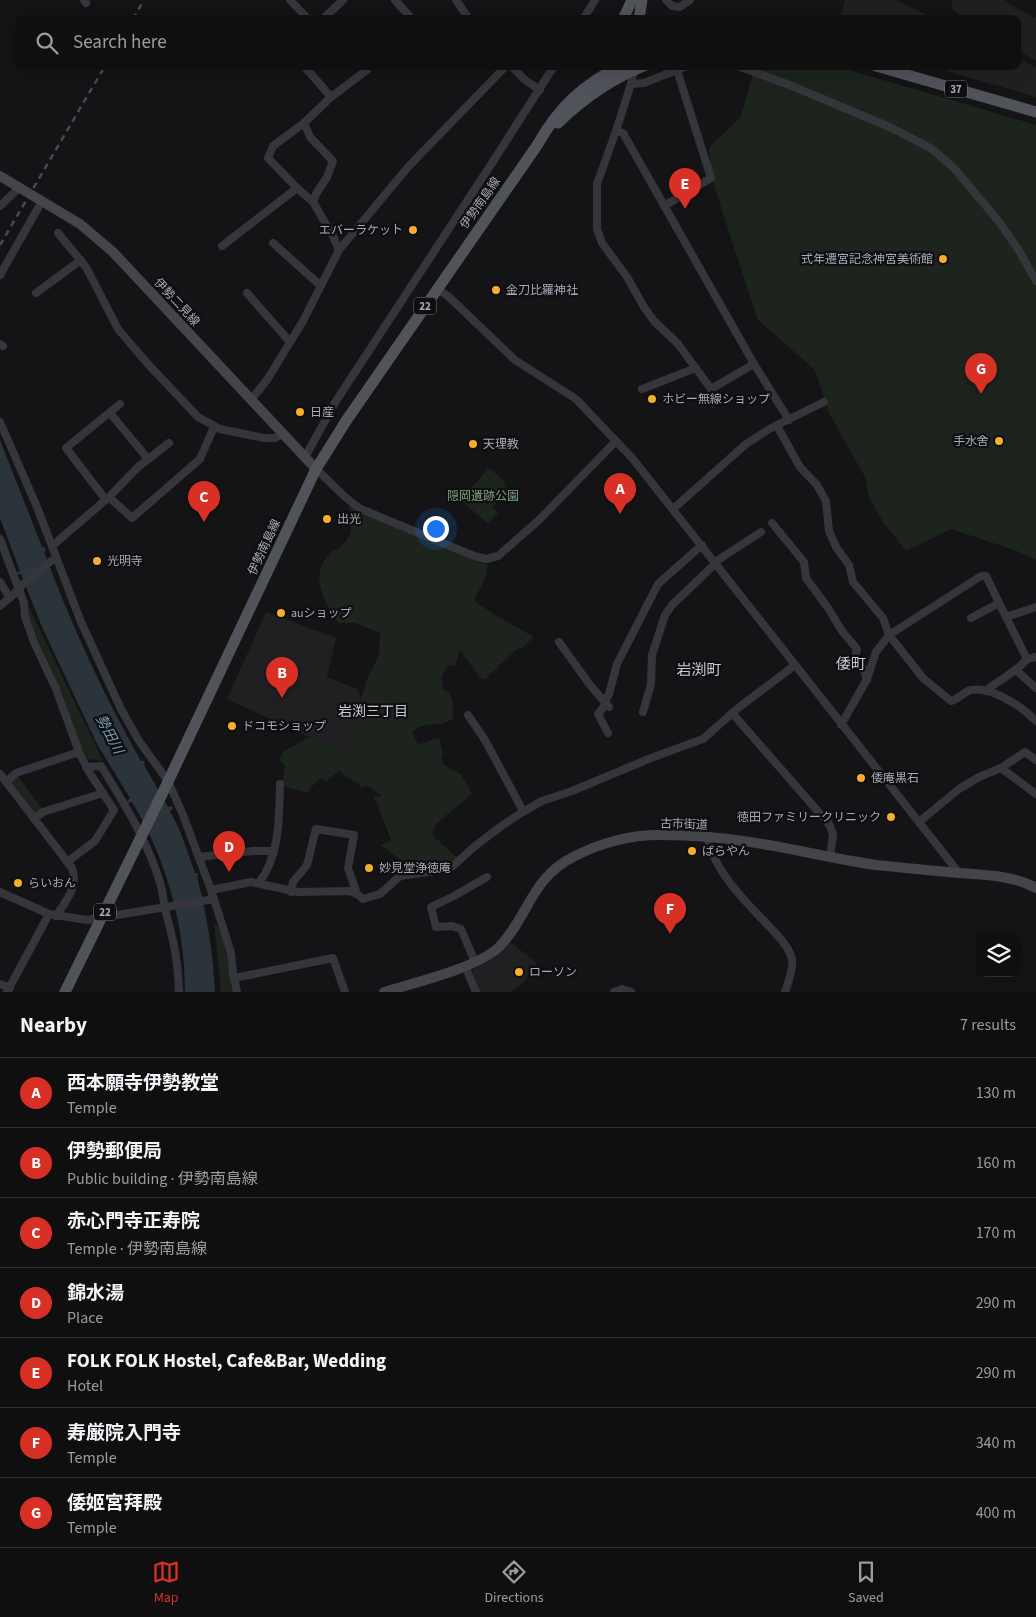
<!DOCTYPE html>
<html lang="en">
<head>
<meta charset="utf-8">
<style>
  :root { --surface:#0f0f10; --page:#1d1d1e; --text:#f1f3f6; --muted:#9b9c9f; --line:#2f2f30; --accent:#d93025 }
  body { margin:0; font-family:"Source Sans 3","Noto Sans JP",sans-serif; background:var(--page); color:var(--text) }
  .controls { position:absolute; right:15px; bottom:15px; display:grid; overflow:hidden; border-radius:10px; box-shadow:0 5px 20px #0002 }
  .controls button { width:45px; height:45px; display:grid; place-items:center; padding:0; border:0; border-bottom:1px solid var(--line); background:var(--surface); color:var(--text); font:25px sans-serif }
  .you { position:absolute; left:435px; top:528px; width:18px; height:18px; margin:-12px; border:4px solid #fff; border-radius:50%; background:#1a73e8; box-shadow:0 0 0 8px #1a73e833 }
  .badge { display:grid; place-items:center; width:32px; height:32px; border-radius:50%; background:var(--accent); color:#fff; font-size:16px; font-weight:700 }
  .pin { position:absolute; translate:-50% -41px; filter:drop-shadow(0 1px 2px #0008) }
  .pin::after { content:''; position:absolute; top:26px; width:18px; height:15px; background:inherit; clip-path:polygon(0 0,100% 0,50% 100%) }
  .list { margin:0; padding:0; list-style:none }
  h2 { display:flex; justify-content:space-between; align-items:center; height:65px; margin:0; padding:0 20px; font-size:21px }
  h2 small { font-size:16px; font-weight:400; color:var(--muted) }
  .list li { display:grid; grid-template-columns:32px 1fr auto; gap:15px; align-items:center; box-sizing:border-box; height:70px; padding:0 20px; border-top:1px solid var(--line) }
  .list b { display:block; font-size:19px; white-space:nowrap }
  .list p { margin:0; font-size:16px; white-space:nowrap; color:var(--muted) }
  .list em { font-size:16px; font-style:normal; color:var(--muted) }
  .icon { flex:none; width:28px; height:28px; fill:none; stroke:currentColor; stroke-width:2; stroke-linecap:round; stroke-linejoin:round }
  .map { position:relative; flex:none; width:1036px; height:992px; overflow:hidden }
  .search { position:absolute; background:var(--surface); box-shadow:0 5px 20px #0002; left:15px; right:15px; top:15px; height:55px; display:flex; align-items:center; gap:12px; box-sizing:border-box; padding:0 18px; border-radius:10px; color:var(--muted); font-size:19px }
  .sheet { height:555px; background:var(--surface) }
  nav { display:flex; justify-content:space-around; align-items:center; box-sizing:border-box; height:70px; border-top:1px solid var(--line); background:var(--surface); font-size:14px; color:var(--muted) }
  nav a { display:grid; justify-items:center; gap:2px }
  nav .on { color:var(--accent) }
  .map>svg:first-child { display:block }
</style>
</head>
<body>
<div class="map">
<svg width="1036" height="992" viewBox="0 0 1036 992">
  <rect width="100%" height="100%" fill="#141416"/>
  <g fill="#202023">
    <polygon points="845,0 896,0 935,19 839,19"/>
    <polygon points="951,0 1004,0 1034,18 1036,16 1036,61 1017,49 1017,19 968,19 953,10"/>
    <polygon points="1017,58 1036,67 1036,97 929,66 1017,66"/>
    <polygon points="266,612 336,638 327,677 355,688 359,691 361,700 348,751 309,737 227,699"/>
    <polygon points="510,942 537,963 522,984 511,992 480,992 472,973 474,969 493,958"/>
  </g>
  <g fill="#1c241d">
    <polygon points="734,66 836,66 1036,125 1036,560 1017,551 951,529 906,551 883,522 869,497 865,477 829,413 815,370 758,320 715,189 711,171 709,147 741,117 753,73"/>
    <polygon points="489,468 504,481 506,491 492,507 498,513 488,523 460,500"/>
    <path d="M350,505L362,512L478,562L488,564L486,576L474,601L495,615L534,637L522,648L517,649L485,679L480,678L460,650L455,666L449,665L441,677L443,689C455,695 453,708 453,719C449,721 445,723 441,724C429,725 420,723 412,733L417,743L421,744L439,737L443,754L441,757L444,765L461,774L472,794L437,823L432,832L436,840H439L440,843L457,857C426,882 408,866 381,845L391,840L379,809L380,806L374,799L376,796L380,797L381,795L366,785L363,788L339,771L327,781L321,778L309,789L308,793L282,786L285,766L279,760L283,752L309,737L348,751L366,681L379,655L380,633L355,623H339C329,611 316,587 320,570C321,563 328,556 334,550L336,551C342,545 352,537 351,528C350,522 348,518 350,511L348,510Z"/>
    <polygon points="29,607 103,761 88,759 80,745 61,690 29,619"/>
    <polygon points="18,776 42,809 35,814 11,781"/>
    <path d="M214,922C227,936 228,973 233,992H221Z"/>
  </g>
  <path fill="#2a343a" d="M0,440L42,547H45L46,551L44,552C71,624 103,694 141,761H144L145,764L144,765L168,807L172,806L173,809L170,811L180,831L195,873H198V876L197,877C207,915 213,953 215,992H182L185,991C185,925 166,858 132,802L128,803L127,801L130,798L97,744L42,627L21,574L18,575L17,572L20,571L0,518Z"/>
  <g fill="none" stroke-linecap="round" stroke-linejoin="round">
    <g stroke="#35363b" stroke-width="8">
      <polyline points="84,0 86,3"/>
      <polyline points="290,0 308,19"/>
      <polyline points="395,0 412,19"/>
      <polyline points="456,0 469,19"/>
      <polyline points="666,0 672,6 680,7 690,0"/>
      <polyline points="323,19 343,0"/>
      <polyline points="583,19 595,0"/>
      <polyline points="304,66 331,97 304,123 310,137 333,161 327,177 316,194 313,202 333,236 339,250"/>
      <polyline points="511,66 525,80 540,90"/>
      <polyline points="738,66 792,86 892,128 932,149 954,168 1000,223 1018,249 1036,281"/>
      <polyline points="634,70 631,84 616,131 623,133 754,364 789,420"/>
      <polyline points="631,84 644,83 687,66"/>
      <polyline points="331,97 367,70"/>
      <polyline points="616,131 597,184 597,229 602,243 627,277 644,307 654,321 678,344 711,389 754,364"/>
      <polyline points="297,188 268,158 273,146 304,123"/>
      <polyline points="0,206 19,188"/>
      <polyline points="664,206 711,178 677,70"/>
      <polyline points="58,233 86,267 118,329 147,363 198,417 220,429 264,438 275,438 283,434"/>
      <polyline points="273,243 321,286"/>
      <polyline points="222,246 297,188 313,202"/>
      <polyline points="0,275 42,201"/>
      <polyline points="437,289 448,296 515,360 576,399 633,459 959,873"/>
      <polyline points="36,293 81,260"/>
      <polyline points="247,293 290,342"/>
      <polyline points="0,344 3,346"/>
      <polyline points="642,389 696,368"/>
      <polyline points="251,400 267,380 303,321 339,250 408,167 506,66"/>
      <polyline points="110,413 148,459"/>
      <polyline points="0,422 37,507 81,622 121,709 139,741 168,781 183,815 211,890 231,953 233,973 237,992"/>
      <path d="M777,426L800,467L817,485L826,501L829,531L836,547L849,565L853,582L883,618L889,635L923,678L951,701C959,699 963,692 971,690C986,687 1006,698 1018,706C1025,710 1030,716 1036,721"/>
      <polyline points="305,457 336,401 492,163 554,66"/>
      <path d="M316,469C331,482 344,499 361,509L474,556L486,559L498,556L539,520L616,441"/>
      <polyline points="109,497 138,467 169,443"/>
      <polyline points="106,500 66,448 120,404"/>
      <polyline points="673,509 746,444 771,428 824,402"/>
      <polyline points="772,523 804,562 806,578 828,608 842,631 857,649 855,657 863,668 867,679"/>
      <polyline points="0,539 24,603 25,617 34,642 56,689 79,752 89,772 114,810 95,841 67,862"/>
      <polyline points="52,546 109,497 132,518 200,459 214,427"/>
      <polyline points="715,562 761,532"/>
      <polyline points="0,582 10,598"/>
      <polyline points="0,606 14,594 23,584 56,557"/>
      <polyline points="1006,617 1027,659 1036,657"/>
      <polyline points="971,618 999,603"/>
      <polyline points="559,642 590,685 609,707"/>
      <polyline points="1016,670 1036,688"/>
      <path d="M986,691C999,679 1016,673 1027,659"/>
      <polyline points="605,702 609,694 617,664 658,584 702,545"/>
      <polyline points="606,704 598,714 608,733"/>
      <polyline points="643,712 651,684 652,655 665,615 672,605 716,563"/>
      <polyline points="732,713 829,824 833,834 830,858"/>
      <polyline points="468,715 485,740 523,811"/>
      <polyline points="841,725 867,679 876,652 889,635 981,576 986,576 1006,617 1036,607"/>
      <path d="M86,767L101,766C124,803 149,843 161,886C163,895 164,904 166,913C174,942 178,961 179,992"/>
      <polyline points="1001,768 1025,752 1036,760"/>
      <path d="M0,774L72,868C79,886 66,901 56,916"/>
      <polyline points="6,782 16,773 79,752"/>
      <polyline points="34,819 43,812 103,793"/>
      <polyline points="919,822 959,789 979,777 1001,768 1036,794"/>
      <path d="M707,837C714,870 742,898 765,922C774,932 788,944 792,959C794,968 788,983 785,992"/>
      <polyline points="199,857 253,851 274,851"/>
      <path d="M259,883C280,855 279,818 280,784"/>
      <polyline points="211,890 251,882 298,892 350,891 357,894 363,899 380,894 400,876 442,870 453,866 475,846 500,827 521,813 542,801 572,791 651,758 703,739 738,708 795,665"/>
      <polyline points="0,892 49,914 87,920 214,899"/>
      <polyline points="291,892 293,882 307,865 316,829 354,835 348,868 357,894"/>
      <polyline points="475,962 461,929 452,926 436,927 431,907 454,896 487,877"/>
      <polyline points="465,966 476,992"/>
      <polyline points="234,978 333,958 345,992"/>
      <polyline points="0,984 10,988"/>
      <polyline points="7,992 49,914"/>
      <polyline points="614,992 622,989 631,992"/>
    </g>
    <g stroke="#43454b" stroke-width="10">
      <polyline points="0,176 80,224 113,252 316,469"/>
      <path d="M384,992C414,983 477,968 499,947C530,915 530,878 575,856C601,843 630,835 659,835C689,835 720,837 750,842C792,848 833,859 876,865C903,868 931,870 959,873C985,875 1012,875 1036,888"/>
    </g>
    <g stroke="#51535a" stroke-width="11">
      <polyline points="623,19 632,0"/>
      <polyline points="639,19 642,0"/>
      <polyline points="876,66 1036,112"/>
      <path d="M558,123C583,99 611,79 644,66"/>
      <path d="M65,992L165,788L316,469L346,421L538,144C558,108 583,84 621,66"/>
    </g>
    <g stroke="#484a50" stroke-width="2.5" stroke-dasharray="6 5" stroke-linecap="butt">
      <polyline points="133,19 144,0"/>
      <polyline points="0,245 105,66"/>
    </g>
  </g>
  <g fill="#f5ae2e" stroke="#0f0f11" stroke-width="2">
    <circle cx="413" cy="230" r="5"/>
    <circle cx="943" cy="259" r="5"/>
    <circle cx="496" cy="290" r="5"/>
    <circle cx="652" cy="399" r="5"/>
    <circle cx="300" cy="412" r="5"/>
    <circle cx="999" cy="441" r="5"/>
    <circle cx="473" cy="444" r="5"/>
    <circle cx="327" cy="519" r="5"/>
    <circle cx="97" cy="561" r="5"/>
    <circle cx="281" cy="613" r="5"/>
    <circle cx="232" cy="726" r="5"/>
    <circle cx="861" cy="778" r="5"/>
    <circle cx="891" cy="817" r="5"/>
    <circle cx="692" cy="851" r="5"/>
    <circle cx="369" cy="868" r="5"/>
    <circle cx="18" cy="883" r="5"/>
    <circle cx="519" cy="972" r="5"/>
  </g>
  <g text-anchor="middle" stroke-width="4.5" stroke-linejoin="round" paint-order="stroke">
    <g fill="#0f0f11" stroke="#797c85" stroke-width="1">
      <rect x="945" y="80.5" width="22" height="17" rx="4"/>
      <rect x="414" y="297.5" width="22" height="17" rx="4"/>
      <rect x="94" y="903.5" width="22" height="17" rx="4"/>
    </g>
    <g font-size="11" font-weight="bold" fill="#a6abb7">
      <text x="956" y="93">37</text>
      <text x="425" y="310">22</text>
      <text x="105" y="916">22</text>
    </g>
    <g font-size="12" fill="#a6abb7" stroke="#0f0f11">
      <text transform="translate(480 203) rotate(-55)" y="4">伊勢南島線</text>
      <text transform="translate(177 302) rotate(47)" y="4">伊勢二見線</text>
      <text transform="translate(264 547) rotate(-65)" y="4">伊勢南島線</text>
      <text transform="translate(684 824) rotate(2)" y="4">古市街道</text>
    </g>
    <g font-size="12" fill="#a6abb7" stroke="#0f0f11" text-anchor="start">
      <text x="403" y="234" text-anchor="end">エバーラケット</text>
      <text x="933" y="263" text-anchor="end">式年遷宮記念神宮美術館</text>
      <text x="506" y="294">金刀比羅神社</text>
      <text x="662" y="403">ホビー無線ショップ</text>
      <text x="310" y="416">日産</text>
      <text x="989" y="445" text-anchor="end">手水舍</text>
      <text x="483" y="448">天理教</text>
      <text x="337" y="523">出光</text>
      <text x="107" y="565">光明寺</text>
      <text x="291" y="617">auショップ</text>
      <text x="242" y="730">ドコモショップ</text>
      <text x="871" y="782">倭庵黒石</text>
      <text x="881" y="821" text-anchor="end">徳田ファミリークリニック</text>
      <text x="702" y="855">ばらやん</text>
      <text x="379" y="872">妙見堂浄徳庵</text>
      <text x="28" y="887">らいおん</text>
      <text x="529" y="976">ローソン</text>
    </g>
    <g font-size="12" fill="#7da27e" stroke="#0f0f11">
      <text x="483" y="500">隠岡遺跡公園</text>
    </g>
    <g font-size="14" fill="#c7cad3" stroke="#0f0f11">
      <text x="373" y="716">岩渕三丁目</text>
    </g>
    <g font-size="14" font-style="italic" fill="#7c9ab3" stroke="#0f0f11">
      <text transform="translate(110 734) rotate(62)" y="5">勢田川</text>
    </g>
    <g font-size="15" fill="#c7cad3" stroke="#0f0f11">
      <text x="851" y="669">倭町</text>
      <text x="699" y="675">岩渕町</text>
    </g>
  </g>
</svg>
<div class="controls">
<button><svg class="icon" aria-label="layers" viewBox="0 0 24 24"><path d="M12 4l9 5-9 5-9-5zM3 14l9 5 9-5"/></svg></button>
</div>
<div class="you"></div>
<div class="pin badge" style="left:620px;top:514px">A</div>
<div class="pin badge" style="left:282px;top:698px">B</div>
<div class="pin badge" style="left:204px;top:522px">C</div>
<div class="pin badge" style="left:229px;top:872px">D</div>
<div class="pin badge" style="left:685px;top:209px">E</div>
<div class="pin badge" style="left:670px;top:934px">F</div>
<div class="pin badge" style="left:981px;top:394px">G</div>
<div class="search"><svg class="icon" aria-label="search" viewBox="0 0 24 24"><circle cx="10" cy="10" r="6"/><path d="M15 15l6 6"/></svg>Search here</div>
</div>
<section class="sheet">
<h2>Nearby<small>7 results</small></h2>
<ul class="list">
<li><span class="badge">A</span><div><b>西本願寺伊勢教堂</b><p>Temple</p></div><em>130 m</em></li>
<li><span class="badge">B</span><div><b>伊勢郵便局</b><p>Public building · 伊勢南島線</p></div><em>160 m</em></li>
<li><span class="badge">C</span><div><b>赤心門寺正寿院</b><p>Temple · 伊勢南島線</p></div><em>170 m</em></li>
<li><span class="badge">D</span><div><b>錦水湯</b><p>Place</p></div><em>290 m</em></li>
<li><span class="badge">E</span><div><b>FOLK FOLK Hostel, Cafe&amp;Bar, Wedding</b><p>Hotel</p></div><em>290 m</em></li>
<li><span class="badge">F</span><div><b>寿厳院入門寺</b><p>Temple</p></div><em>340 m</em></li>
<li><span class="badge">G</span><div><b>倭姬宮拜殿</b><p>Temple</p></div><em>400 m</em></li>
</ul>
</section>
<nav>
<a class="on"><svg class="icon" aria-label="map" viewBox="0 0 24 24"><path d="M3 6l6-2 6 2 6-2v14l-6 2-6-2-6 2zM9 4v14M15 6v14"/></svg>Map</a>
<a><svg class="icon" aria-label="directions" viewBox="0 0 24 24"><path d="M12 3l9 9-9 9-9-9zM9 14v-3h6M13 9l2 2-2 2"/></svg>Directions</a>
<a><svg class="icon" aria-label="saved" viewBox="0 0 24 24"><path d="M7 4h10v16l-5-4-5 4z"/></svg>Saved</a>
</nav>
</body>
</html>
